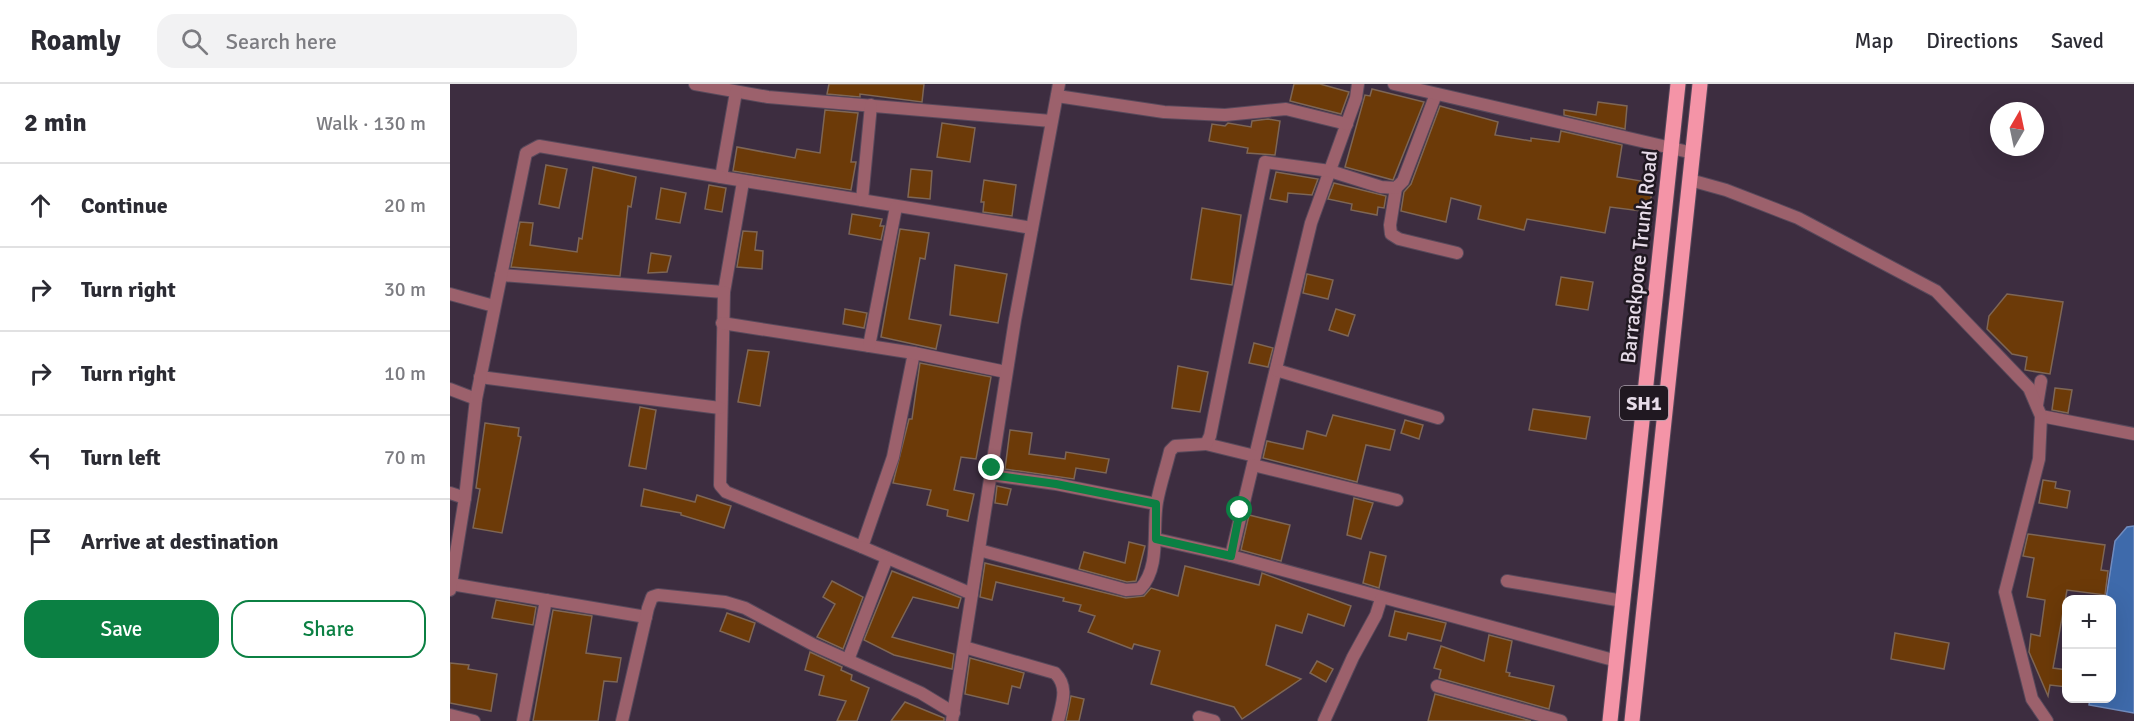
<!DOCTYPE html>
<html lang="en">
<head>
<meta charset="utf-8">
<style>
  :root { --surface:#fff; --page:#f2f2f3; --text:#2b2b33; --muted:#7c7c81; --line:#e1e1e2; --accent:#0b8043 }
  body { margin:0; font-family:Signika,sans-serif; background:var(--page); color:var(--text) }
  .controls { position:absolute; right:18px; bottom:18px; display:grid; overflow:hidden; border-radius:12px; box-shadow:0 6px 24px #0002 }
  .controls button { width:54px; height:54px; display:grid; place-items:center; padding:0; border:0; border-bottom:2px solid var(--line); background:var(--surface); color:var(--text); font:30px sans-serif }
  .compass { position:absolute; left:1540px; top:18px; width:54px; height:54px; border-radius:50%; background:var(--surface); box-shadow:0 6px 24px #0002; rotate:9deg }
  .stop { position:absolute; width:18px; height:18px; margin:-14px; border:4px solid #0b8043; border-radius:50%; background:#fff }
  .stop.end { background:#0b8043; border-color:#fff; box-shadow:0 2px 6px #0008 }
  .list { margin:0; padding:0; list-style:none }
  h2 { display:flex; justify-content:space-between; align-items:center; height:78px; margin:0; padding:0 24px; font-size:26px }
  h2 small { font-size:20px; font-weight:400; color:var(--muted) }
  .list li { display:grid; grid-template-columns:39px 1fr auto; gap:18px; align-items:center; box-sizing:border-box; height:84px; padding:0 24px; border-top:2px solid var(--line) }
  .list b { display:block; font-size:22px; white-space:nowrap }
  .list em { font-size:20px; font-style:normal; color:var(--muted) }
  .actions { display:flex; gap:12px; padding:18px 24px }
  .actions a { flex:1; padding:14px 0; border:2px solid var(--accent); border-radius:18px; text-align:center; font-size:21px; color:var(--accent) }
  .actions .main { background:var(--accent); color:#fff }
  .icon { flex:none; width:33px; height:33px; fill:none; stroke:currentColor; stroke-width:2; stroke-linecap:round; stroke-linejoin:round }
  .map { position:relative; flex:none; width:1684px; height:637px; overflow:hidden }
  header { display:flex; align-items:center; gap:36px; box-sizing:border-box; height:84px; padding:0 30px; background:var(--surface); border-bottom:2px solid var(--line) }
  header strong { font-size:28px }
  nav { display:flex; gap:33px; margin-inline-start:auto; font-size:21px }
  .search { width:420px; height:54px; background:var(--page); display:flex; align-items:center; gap:15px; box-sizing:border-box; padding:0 21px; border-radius:18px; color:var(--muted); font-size:22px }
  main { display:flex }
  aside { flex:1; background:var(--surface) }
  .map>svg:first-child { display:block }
</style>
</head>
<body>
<header>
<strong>Roamly</strong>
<div class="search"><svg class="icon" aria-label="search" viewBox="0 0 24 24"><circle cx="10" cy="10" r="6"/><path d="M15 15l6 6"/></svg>Search here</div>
<nav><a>Map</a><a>Directions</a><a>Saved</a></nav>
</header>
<main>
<aside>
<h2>2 min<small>Walk · 130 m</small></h2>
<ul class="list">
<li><svg class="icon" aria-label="ahead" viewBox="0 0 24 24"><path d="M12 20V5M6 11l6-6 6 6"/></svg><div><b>Continue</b></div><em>20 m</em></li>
<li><svg class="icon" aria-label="right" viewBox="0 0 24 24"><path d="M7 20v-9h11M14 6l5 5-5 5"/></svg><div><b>Turn right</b></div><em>30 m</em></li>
<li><svg class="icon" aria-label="right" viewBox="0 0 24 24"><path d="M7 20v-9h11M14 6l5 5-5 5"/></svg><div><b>Turn right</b></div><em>10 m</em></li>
<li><svg class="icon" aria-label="left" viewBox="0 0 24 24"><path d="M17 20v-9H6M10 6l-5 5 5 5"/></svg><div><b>Turn left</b></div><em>70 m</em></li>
<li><svg class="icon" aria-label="arrive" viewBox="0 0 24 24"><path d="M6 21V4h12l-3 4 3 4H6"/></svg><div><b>Arrive at destination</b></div></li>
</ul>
<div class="actions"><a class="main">Save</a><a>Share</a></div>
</aside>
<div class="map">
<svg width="1684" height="637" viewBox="0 0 1684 637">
  <rect width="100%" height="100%" fill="#3d2d40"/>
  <polygon fill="#3e6aab" stroke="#718cbe" stroke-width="1.5" points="1684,442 1684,629 1639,621 1640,615 1662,614 1662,516 1656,515 1665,457 1677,443"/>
  <g fill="#6c3a08" stroke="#7e6655" stroke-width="1.5">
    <polygon points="379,0 474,0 472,18 410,10 410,13 377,10"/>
    <polygon points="844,0 870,0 899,8 891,30 840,17"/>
    <polygon points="922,5 974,18 943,96 895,83 915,11 920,12"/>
    <polygon points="1148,18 1177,22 1175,45 1114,31 1114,26 1146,31"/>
    <polygon points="990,22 1048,38 1045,51 1081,57 1081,54 1109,58 1111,47 1172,61 1167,93 1203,99 1199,128 1160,123 1155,149 1077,135 1074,146 1028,135 1031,122 1001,114 996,138 951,127 954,108 961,100"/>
    <polygon points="375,26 408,29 401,78 406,78 401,106 283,87 287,63 345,74 347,65 370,69"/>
    <polygon points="818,35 830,37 825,71 797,69 798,64 759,57 762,40 775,42 778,39 801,43 802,37"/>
    <polygon points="492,39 525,44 520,78 487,73"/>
    <polygon points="96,81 117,85 109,124 89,120"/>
    <polygon points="143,83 186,93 181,123 178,122 170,192 61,183 70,138 83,139 80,161 127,168 129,154 132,155"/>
    <polygon points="461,85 482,87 480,115 458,113"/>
    <polygon points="826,88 868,95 862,111 838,109 837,118 820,115"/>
    <polygon points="534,96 566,101 562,132 533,128 534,118 531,118"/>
    <polygon points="884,99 936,112 934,124 928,123 927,131 901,126 902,120 878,115"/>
    <polygon points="259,101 276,104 272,128 255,125"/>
    <polygon points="211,104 236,109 230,139 206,135"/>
    <polygon points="752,124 791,131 782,201 741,195"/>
    <polygon points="402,130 432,135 430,142 434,142 431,156 399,150"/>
    <polygon points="450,145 479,149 475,175 470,174 459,235 491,241 486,265 431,253"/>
    <polygon points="293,147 307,148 305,166 313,167 312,185 287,183"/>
    <polygon points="201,169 221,172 217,188 198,189"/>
    <polygon points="505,181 557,190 548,239 500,231"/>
    <polygon points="857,190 883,196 878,215 853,209"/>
    <polygon points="1111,193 1143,198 1138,226 1106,221"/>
    <polygon points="1557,210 1613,218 1600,290 1575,286 1577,273 1562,270 1537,245 1539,232"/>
    <polygon points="395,225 417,229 414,244 393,240"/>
    <polygon points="886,225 905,231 898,252 879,246"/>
    <polygon points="804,259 823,264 818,283 799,279"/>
    <polygon points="298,266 319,268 310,322 288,318"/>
    <polygon points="470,279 541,293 526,375 511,373 504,406 524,410 518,437 497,432 498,426 477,421 481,406 443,399 459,335 462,335"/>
    <polygon points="728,282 758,288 750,328 722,324"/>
    <polygon points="1605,304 1622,306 1618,329 1602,326"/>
    <polygon points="190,323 206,326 196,385 179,382"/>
    <polygon points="1083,325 1140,333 1136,355 1079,346"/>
    <polygon points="883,331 945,346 940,366 916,361 907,398 813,374 817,357 853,365 857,347 876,352"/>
    <polygon points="955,336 973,341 969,355 951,349"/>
    <polygon points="35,339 69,344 68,352 71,353 52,449 23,444 30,405 26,404"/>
    <polygon points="560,346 582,349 579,370 615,375 616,368 659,375 656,389 626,384 624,395 555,385"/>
    <polygon points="1593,396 1606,398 1605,404 1620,407 1617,424 1589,419"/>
    <polygon points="547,402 561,405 557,421 545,419"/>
    <polygon points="194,405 245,418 247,411 281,422 274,444 231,431 231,429 191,422"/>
    <polygon points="904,414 923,419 911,455 897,451"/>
    <polygon points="799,431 840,441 831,477 791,466"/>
    <polygon points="1578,450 1655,461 1651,486 1658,487 1655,511 1617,506 1603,584 1617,586 1617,603 1600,601 1598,612 1579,568 1581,550 1590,552 1595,516 1577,513 1584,474 1573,472"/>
    <polygon points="679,458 695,462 686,497 677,498 629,485 634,468 675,479"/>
    <polygon points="920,468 936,472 929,504 913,499"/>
    <polygon points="535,479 676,514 694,512 701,504 728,512 735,482 809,501 812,489 901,522 894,542 858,530 852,549 826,541 816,581 851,595 792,635 784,623 701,600 710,567 684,560 682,565 638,548 645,532 629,527 631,521 613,517 614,514 546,498 542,516 530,513"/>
    <polygon points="442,487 511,514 508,524 463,513 442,553 504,570 502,585 444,571 414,556"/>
    <polygon points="382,497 413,513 393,565 367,553 385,520 373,513"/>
    <polygon points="46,516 86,523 83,541 42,534"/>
    <polygon points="103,526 142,532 136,569 171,574 167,598 154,597 148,637 83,637"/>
    <polygon points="945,527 996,539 991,557 958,549 956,556 939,552"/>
    <polygon points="277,529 305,539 299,558 270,547"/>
    <polygon points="1445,549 1499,559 1494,585 1441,575"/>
    <polygon points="1039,551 1062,557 1056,588 1060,589 1059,592 1104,602 1099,625 989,594 991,586 984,584 991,562 1034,577"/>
    <polygon points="360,568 392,583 391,586 402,591 401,596 419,604 407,637 387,637 396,617 369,611 374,592 355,586"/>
    <polygon points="520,574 574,589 570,604 562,602 558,620 515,610"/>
    <polygon points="867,577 883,585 876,598 860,589"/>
    <polygon points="0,579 19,581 18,585 47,590 41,627 0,619"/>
    <polygon points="985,610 1081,637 978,637"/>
    <polygon points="621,612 634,615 629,637 616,637"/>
    <polygon points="455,618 494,634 494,637 441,637"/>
  </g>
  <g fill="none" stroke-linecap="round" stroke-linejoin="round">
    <g stroke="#58495b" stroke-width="14">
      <g id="minor">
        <polyline points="245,0 318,13 601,37"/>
        <polyline points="908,0 906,14 861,139 781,472 1167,577"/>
        <polyline points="286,8 271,93 582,144"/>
        <polyline points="607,12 714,28 775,31 836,25 897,40"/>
        <polyline points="946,104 940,141 941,150 949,155 1007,169"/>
        <polyline points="412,116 421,21"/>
        <polyline points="51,191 274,208 293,98"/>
        <polyline points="274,208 270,401 276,408 412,463 443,373 464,269"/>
        <polyline points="0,210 44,222"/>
        <polyline points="272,239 464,269 556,288"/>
        <polyline points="419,262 446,123"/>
        <polyline points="826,286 988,334"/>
        <polyline points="30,293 270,324"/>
        <polyline points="0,305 26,315"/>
        <polyline points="1587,321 1591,297"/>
        <polyline points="1591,332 1684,350"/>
        <polyline points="756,360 805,372"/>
        <polyline points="803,381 947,416"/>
        <polyline points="541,391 606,400 706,420"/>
        <polyline points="0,409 15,414"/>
        <polyline points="706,455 781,472"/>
        <polyline points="412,463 522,510"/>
        <path d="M529,466L676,506L690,505C711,483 702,446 707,418C710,401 716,384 720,367L725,362L756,360L760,352L815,78L880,87L931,103L946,104L953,97L986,10"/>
        <polyline points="1057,497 1173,517"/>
        <polyline points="1,500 196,533"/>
        <polyline points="0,506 15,414 26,315 76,69 89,62 271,93"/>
        <path d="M514,563L605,589C619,603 612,619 608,637"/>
        <polyline points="398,576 437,474"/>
        <polyline points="987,602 1111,637"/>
        <polyline points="749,633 764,637"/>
        <polyline points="73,637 96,516"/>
        <polyline points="172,637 198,524 202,513 208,511 275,518 295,524 364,561 471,609 504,629"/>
        <polyline points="502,637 565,236 609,0"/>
        <polyline points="874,637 903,573 926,531 931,515"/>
      </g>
    </g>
    <g stroke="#58495b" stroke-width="14">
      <g id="tertiary">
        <polyline points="944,0 1243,69"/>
        <polyline points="1240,96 1276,106 1348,134 1486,207 1579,304 1591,332 1589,375 1555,508 1582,615 1597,637"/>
        <polyline points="0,631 24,637"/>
      </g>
    </g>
    <g stroke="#58495b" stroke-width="17">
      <g id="primary">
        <polyline points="1160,637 1228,0"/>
        <polyline points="1182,637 1250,0"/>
      </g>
    </g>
    <use href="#minor" stroke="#9c616c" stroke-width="12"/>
    <use href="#tertiary" stroke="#9c616c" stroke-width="12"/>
    <use href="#primary" stroke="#f494a7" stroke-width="15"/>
  </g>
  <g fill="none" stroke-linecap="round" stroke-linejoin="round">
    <polyline stroke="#0b8043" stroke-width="8" points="542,384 541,391 606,400 706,420 706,455 781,472 790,426"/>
  </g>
  <g text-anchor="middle" stroke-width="5" stroke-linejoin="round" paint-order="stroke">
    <rect fill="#201821" stroke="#aba1ad" stroke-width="1.5" x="1170" y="302" width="48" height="34" rx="4.5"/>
    <g font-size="20" font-weight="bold" fill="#e7dce9">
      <text x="1194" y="326">SH1</text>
    </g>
    <g font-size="21" fill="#e7dce9" stroke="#201821">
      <text transform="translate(1189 173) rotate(-84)" y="7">Barrackpore Trunk Road</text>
    </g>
  </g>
</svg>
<div class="controls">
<button>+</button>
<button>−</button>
</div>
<svg class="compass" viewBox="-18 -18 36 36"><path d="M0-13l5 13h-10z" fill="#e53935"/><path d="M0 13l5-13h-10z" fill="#7c7c81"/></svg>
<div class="stop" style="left:790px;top:426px"></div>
<div class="stop end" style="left:542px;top:384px"></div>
</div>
</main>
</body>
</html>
